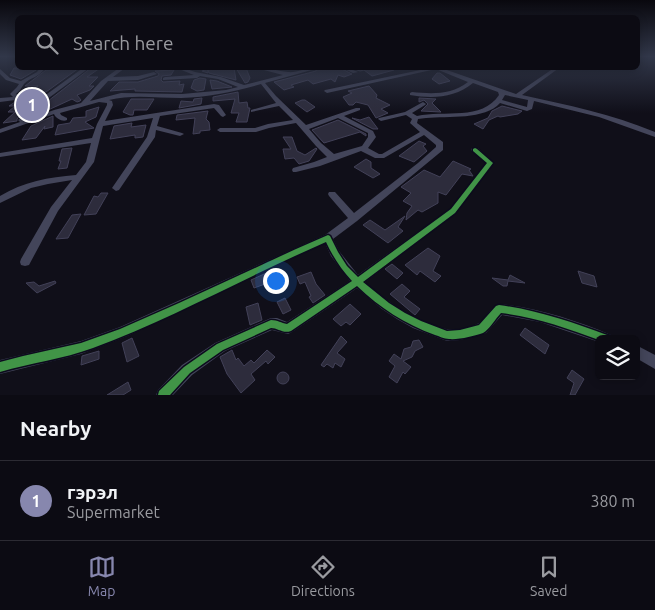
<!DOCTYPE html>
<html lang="en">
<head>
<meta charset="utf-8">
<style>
  :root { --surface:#0c0b13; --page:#1a1921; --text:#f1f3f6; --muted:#9a9ba0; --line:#2c2b33; --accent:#8787ae }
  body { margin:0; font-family:Ubuntu,sans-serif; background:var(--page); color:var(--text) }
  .controls { position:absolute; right:15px; bottom:15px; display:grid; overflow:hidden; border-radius:8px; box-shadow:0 2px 8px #0003 }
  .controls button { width:45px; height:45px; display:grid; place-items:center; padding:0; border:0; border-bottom:1px solid var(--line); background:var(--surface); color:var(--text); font:25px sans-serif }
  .you { position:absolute; left:275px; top:280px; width:18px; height:18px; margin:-12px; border:4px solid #fff; border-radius:50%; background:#1a73e8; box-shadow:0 0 0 8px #1a73e833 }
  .badge { display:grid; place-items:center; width:32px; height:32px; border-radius:50%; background:var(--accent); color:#fff; font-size:16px; font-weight:700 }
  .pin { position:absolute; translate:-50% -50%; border:2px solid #fff; box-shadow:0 1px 5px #0006 }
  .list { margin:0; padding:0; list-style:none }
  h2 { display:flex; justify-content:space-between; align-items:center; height:65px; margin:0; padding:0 20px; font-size:21px }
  h2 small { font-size:16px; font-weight:400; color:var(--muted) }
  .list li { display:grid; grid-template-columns:32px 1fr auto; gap:15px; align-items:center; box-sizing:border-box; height:80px; padding:0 20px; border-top:1px solid var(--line) }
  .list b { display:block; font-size:19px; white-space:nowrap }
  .list p { margin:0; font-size:16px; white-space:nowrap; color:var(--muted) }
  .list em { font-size:16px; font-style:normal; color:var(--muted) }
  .icon { flex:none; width:28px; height:28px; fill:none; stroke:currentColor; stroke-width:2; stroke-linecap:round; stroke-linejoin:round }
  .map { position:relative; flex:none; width:655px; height:395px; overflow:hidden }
  .search { position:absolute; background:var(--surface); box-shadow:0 2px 8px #0003; left:15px; right:15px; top:15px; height:55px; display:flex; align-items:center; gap:12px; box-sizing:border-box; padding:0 18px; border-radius:8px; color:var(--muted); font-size:19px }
  .sheet { height:145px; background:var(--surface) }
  nav { display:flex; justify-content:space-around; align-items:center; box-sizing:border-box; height:70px; border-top:1px solid var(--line); background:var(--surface); font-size:14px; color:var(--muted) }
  nav a { display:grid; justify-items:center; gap:2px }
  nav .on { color:var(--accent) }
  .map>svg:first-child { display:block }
</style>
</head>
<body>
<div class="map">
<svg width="655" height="395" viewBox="0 0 655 395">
  <rect width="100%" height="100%" fill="#100f19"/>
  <g fill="#2d2c3c" stroke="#424158">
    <polygon points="14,68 33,68 36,70 21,79 10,75"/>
    <polygon points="79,68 46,92 28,93 38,86 25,86 46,70"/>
    <polygon points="91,68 100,68 87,77 98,77 89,86 94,86 90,90 77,95 81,100 80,101 77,102 72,99 46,111 49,107 44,107 48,101"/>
    <polygon points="211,68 234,68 236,80 209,73 208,70 208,73 202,71"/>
    <polygon points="236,68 246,68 250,78 248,82 245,83"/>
    <polygon points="317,68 340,68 352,74 344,77 338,75 335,82 331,79 313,84 308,80 291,85 294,87 284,90 274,82 316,71"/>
    <polygon points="352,68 394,68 394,70 372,76 364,70 360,71"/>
    <polygon points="174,70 171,75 162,76 161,80 163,82 180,81 179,85 184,84 182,92 135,91 135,89 110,91 119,82 138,82 158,76 159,74 155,71"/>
    <polygon points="437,73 440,73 450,81 439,84 432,79"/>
    <polygon points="200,78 206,79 204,90 197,91 191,88 194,80"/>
    <polygon points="210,80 217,81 232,87 212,89"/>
    <polygon points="369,86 377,95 376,98 390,105 381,109 388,113 376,118 368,105 356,102 353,105 349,105 343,97 352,93 348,91"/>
    <polygon points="238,92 239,103 247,102 248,108 250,108 247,122 236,122 239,113 231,113 235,99 213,101 213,97"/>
    <polygon points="202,98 201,104 179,108 181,101 193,102 194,99"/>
    <polygon points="419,98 436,99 432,103 441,112 421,111 428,104 424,100 419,102"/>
    <polygon points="131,99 154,99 147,110 134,110 133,115 130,115 123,112"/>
    <polygon points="36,100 17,119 17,121 3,123 15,112 8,112 15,106 9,106 15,102"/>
    <polygon points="302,100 305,100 315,107 307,112 295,103"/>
    <polygon points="502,106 522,111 518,114 500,117 498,116 489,120 483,129 474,124 488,118 492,111"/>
    <polygon points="99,107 96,117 85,122 94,128 55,135 58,125 70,123 73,118 86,117 86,111"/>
    <polygon points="208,111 206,119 209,122 210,130 200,131 200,133 193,134 195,118 176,120 177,115"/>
    <polygon points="53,116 53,127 44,129 45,126 36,138 22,140 31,126"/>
    <polygon points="369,117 378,129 373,129 352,118 360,120"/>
    <polygon points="338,120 366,134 366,136 360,132 324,143 312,130"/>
    <polygon points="132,123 131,127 146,125 143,137 135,138 135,135 110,139 114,126"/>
    <polygon points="283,137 292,137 297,151 305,155 316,148 317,149 309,161 299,164 294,158 285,159 283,149 291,149"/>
    <polygon points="419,141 426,144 423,146 427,151 414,162 399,156"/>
    <polygon points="72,148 67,168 58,169 61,161 59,161 62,149"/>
    <polygon points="366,159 371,162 371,168 380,174 373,178 354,167"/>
    <polygon points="453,161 471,169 469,170 473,176 462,174 446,195 438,192 438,203 422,212 418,210 406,220 407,213 412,206 403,201 411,193 401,187 424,170 440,177"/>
    <polygon points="101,193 108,193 96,214 84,215 94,196 98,197"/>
    <polygon points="81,214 68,238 56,239 72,215"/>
    <polygon points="405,216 398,227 403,231 388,243 363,225 370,220 385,230"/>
    <polygon points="428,248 440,256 433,271 441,276 435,282 420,271 417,275 405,265"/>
    <polygon points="392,264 403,273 397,279 385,269"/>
    <polygon points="273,270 276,280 254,288 251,280"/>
    <polygon points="578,271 594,276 597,287 582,283"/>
    <polygon points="311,272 316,284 325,295 313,303 309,297 311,296 305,282 300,284 297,277"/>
    <polygon points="510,275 525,283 508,281 507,286 503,286 492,278 508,280"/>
    <polygon points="55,281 56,283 37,293 26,283 34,282 39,286"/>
    <polygon points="402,284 410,291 404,297 420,309 415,315 390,294"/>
    <polygon points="285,298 291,310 283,314 277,302"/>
    <polygon points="258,303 262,320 250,325 246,307"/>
    <polygon points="350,304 361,314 350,325 346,322 341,326 333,319"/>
    <polygon points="525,328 549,345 545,354 520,335"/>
    <polygon points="341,336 347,342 337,353 345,359 341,367 335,363 333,368 327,364 324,367 321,365"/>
    <polygon points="132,338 139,356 127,362 122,343"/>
    <polygon points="419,340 423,347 415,351 412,357 403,361 411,367 405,374 403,372 397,383 389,377 395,366 389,361 394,354 401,359 404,349 411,347 413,341"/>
    <polygon points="232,350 236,360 238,358 244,366 251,360 254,363 267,350 275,357 268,364 266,361 251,374 255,380 241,393 227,374 220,357"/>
    <polygon points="99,351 99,359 81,365 82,356"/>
    <polygon points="572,370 584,379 575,395 570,395 574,383 567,378"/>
    <circle cx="283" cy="378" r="6"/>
    <polygon points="128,382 131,390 123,395 107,395"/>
  </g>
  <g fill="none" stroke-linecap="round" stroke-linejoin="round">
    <g fill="#43455a" fill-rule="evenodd">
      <path d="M40,68H45C39,78 30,77 24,84C21,88 21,90 16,94L18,95L47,94L83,68H89L42,103L25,120L54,110L81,103L101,81L119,68H125L113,77L138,76L154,72L157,74L138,80L108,81L90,101L121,93L182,94L226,90L238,87L218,79L200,76L197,78L163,80V78L165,77L194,75L179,69V68H184L195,72L221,77L244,85L283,75L260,69V68C269,68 278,71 288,72C296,73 306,68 315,68V69L265,83L276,96L306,125L356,108H360V110L344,116L373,131L376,137L368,148L379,154H382L420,132L410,123L412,119L406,115L381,121L378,119L379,118L405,112L423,102L426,104L425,105L412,113L417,116C444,110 482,121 499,95L498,92L473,83C455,98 432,99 410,95V93L412,92C432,94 451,95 468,82L436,69L327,93L324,91L325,90L430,68H441L516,94L554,68H559L522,95C567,105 612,114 655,132V137L599,117L534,101L532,109L527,111L500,103C485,120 448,116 426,118L418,119L417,123L443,142V150L357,221L333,239L339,251L358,275L450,209L486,163L471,150L472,148H478L494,163L456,213L365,282C387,302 416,322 446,329C454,331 468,328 477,324C486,321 489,307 499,304C538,308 575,320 611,335L613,339H599V342L540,322L502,315L486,333L460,340L447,341L413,328L397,319L382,309L357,288L292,332L288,334L272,330L225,351L192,375L173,395H156L158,390L182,365L215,343L271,318H277L287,322L350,281L331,256L325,243L127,336L81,354L0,374V360L81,341L120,327L325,235L348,218L329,196L328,194L329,192H335L354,213L418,163L436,147V145L424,135L384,158H375L361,151L320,166L296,172H293L292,170L293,168L314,162L327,157L316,146L296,123L269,128L256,132H220L217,130L220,128H255L268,124L293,120L279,106L251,112V110L276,103L261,84C234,92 209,97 181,98C157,98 132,94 109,100L112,101L113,105L105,121L214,104L219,105L226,115L223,117L221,116L214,108L160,116L157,126L182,133L184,134L180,136L156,130L155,137L119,190L116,191L112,188L147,137L153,118L103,126L94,162L58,211L29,265L25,266L21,265L20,262L21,259L51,207L72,180L48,184L31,188L0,203V196C23,182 49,177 76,175L86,162L91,143L0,157V153L92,138L97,124L107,105V103L99,102L60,113L61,115L67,118V120C63,122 56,119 54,114L0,133V129L20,122L18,120L19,119L42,98L23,99L0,102V98L13,97L10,94L17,87L19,84L6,80L0,74V69L10,78L21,81L37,72ZM505,95L528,100L527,107L502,100ZM338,118L368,133V137L362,146L334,154L321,143L309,129Z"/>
      <polygon points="342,68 348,68 358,72 353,73"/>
      <polygon points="636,345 655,355 655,369 636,358"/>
    </g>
    <g stroke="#0c0b1d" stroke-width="3">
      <path id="cycleway" d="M475,148L477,149L493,163L455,213L363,282L389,303L405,313L421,321L447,331L460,330L479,325L496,306L499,305C537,310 572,322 607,335L610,336L611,339H599V340C567,328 535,317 501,313C496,318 489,330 483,333C475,336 458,340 449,339C444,339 439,336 435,335C405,324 380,308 357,286L291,331C283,334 278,328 271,328L223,350L190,373L170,395H158L159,391L184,367L217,344L271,320C278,320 281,323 287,324L352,281C341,269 333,257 326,242C248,276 173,318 93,348C63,359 31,363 0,372V362L23,356L81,343L120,329L179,303L296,249L328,235L330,236L338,252L347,266L358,277L451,209L487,163L473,151V149Z"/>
    </g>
    <use href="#cycleway" fill="#419447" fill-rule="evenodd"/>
  </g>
  <linearGradient id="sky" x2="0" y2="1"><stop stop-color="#09080e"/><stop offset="0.5" stop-color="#313749"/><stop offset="1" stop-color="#313749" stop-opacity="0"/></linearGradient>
  <rect width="655" height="113" fill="url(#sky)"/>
</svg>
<div class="controls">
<button><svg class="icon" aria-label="layers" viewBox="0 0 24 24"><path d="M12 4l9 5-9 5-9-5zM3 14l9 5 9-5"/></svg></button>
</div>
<div class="you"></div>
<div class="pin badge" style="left:32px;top:105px">1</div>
<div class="search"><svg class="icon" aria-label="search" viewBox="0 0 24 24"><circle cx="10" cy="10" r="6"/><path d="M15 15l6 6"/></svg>Search here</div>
</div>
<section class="sheet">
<h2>Nearby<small></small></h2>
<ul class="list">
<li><span class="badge">1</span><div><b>гэрэл</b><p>Supermarket</p></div><em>380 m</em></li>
</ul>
</section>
<nav>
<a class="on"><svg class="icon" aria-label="map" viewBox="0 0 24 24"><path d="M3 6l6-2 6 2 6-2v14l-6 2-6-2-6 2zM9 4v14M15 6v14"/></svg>Map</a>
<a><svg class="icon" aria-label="directions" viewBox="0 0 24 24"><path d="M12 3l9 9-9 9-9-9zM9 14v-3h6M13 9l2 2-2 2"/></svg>Directions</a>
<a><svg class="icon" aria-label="saved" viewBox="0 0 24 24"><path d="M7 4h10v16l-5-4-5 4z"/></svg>Saved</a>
</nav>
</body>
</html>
